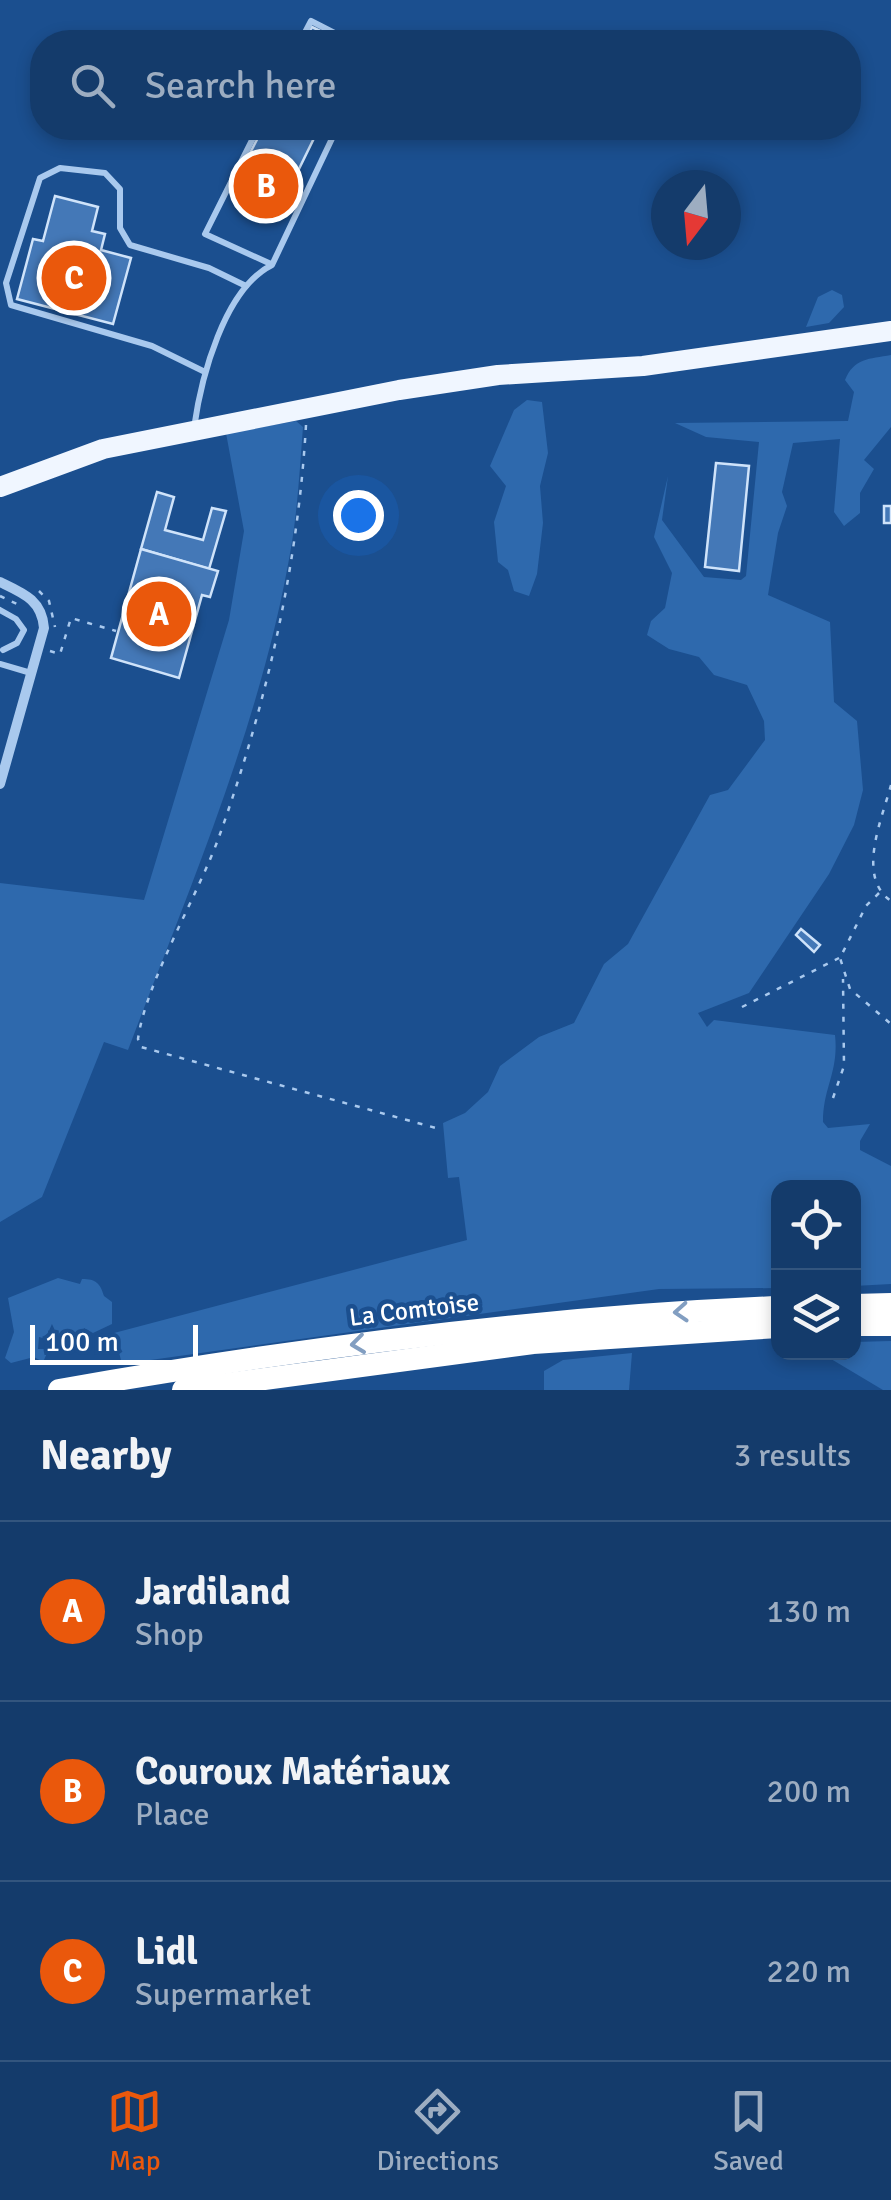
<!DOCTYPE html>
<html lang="en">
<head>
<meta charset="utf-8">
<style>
  :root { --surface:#143b6b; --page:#1d4271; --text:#f1f3f6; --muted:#9dadc1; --line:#33557e; --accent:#ea580c }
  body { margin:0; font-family:Signika,sans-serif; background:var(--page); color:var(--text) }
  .controls { position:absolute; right:30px; bottom:30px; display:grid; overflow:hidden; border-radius:20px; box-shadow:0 5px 15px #0003 }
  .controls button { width:90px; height:90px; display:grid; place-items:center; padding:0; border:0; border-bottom:2px solid var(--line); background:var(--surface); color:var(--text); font:50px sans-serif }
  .compass { position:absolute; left:651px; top:170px; width:90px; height:90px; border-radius:50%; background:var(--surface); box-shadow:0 5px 15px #0003; rotate:196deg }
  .scale { position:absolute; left:30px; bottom:25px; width:168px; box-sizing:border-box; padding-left:10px; border:5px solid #fff; border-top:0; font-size:28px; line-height:35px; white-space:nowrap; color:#fff; -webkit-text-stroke:8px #1b4f8f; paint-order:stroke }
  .you { position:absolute; left:358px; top:515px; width:35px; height:35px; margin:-25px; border:8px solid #fff; border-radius:50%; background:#1a73e8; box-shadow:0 0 0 15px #1a73e833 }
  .badge { display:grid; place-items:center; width:65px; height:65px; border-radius:50%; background:var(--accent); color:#fff; font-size:32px; font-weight:700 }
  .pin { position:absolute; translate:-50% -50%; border:5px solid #fff; box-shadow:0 2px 10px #0006 }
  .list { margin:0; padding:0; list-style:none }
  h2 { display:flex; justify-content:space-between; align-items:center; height:130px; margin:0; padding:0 40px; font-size:42px }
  h2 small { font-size:32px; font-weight:400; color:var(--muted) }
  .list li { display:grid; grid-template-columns:65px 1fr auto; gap:30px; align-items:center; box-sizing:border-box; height:180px; padding:0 40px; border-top:2px solid var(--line) }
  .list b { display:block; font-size:38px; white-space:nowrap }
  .list p { margin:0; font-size:32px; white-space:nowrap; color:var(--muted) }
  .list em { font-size:32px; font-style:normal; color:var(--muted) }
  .icon { flex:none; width:55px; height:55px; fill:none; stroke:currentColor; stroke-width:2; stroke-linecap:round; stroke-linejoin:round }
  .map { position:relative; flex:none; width:891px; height:1390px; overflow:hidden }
  .search { position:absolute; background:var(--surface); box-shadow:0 5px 15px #0003; left:30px; right:30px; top:30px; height:110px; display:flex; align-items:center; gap:25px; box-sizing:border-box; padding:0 35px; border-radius:40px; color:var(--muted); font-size:38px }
  .sheet { height:670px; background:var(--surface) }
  nav { display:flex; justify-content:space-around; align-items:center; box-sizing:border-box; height:140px; border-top:2px solid var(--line); background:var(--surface); font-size:28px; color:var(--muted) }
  nav a { display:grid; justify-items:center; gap:5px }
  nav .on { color:var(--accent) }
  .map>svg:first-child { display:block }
</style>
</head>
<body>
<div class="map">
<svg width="891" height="1390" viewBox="0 0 891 1390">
  <rect width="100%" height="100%" fill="#1b4f8f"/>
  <g fill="#2e69ad">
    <polygon points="832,290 842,295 844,307 829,323 806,327 818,297"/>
    <path d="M891,355V427L864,460L874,469L860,493V513L844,526L834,512L840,439L793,443L782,492L787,506L778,533L768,595L830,622L834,702L857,721L863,790L854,825L829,874L749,993L698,1013L707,1027L714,1020L835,1035C839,1072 823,1087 823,1122L828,1128L870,1124L860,1141V1150L891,1166V1284L854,1286V1188H778V1288L659,1289L122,1364L114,1333L467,1240L459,1177L448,1178L443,1123L465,1113L488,1092L500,1066L539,1037L574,1023L604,964L628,944L710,795L728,790L765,740L764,721L747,685L714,675L699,657L669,649L647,635L651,621L665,608L672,573L654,537L668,476L662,520L704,577L741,580L746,576L759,442L706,437L675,423L848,421L854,392L845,380C854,358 869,359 891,355Z"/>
    <polygon points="527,400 542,402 548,453 540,486 543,523 537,574 529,596 514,591 508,570 498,562 494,522 506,486 490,466 514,410"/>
    <path d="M296,421L303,427C300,465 298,504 292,542C263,719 191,883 128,1050L104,1042L42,1197L0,1222V883L144,900L229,620L244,531L226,433Z"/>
    <path d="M58,1278L80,1284L82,1279C96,1279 100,1283 104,1296L112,1302V1324L93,1333L84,1328L78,1343L68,1345L39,1337L38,1349H49L43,1362L34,1357L11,1363L5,1358L14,1332L8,1298Z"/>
    <polygon points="891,1341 891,1390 883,1390 821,1353 854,1352 854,1342"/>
    <polygon points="632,1353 629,1390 544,1390 544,1371 563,1360"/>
  </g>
  <g fill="#4478b7" stroke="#cfe3fa" stroke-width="2.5">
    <polygon points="312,27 343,42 304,42"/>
    <polygon points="263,128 319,128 295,177 249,155"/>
    <polygon points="256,158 295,177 277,214 238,195"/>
    <polygon points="55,196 98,207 92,231 105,234 101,250 131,258 113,324 17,299 33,239 43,241"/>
    <polygon points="716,463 749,466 739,571 705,567"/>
    <polygon points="157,492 174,497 165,530 203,540 212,508 226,511 209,569 141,549"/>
    <rect x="884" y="506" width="7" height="17"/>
    <polygon points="141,549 218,571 210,597 202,595 179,678 111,658"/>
    <polygon points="801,929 820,945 814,952 796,935"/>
  </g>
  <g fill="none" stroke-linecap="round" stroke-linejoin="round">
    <g stroke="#a9c9ee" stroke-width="2.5" stroke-dasharray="5 8" stroke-linecap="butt">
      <path d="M306,425C298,565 267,702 220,834C199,894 146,981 138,1039L141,1047L436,1128"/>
      <polyline points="39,591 49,601 55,627"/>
      <polyline points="0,596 17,604"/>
      <polyline points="50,651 60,654 71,618 116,631"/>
      <path d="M891,785C882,819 856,877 891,901"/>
      <polyline points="879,893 866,906 840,958 850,989 891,1024"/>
      <polyline points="742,1007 839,958"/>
      <polyline points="833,1098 844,1066 843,979"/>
    </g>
    <g stroke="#a9c9ee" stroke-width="6">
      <polyline points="300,42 311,21 352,42"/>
      <polyline points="258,128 205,234 271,264"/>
      <polyline points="203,371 152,346 11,305 6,283 40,178 60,168 105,173 120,189 120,228 130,245 209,268 246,286"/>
      <path d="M194,428C201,378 224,289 272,265L337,128"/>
      <polyline points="0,610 16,619 24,630 17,643 3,650"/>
      <polyline points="0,664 31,673"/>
    </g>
    <path stroke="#a9c9ee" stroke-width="10" d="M0,582C23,593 42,600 44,628L0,784"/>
    <polyline stroke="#f0f6ff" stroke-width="20" points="0,487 103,449 399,390 498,375 643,366 891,331"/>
    <g stroke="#fff" stroke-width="22">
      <polyline points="854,1305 891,1304"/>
      <polyline points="854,1325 891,1325"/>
      <path d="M59,1390C298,1348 537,1317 778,1307"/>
      <polyline points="183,1390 533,1343 778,1327"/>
    </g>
  </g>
  <defs><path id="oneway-chevron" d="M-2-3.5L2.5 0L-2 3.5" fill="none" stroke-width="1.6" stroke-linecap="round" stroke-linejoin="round" transform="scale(2.5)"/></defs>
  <g stroke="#829ec1">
    <use href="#oneway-chevron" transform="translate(681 1312) rotate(176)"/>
    <use href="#oneway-chevron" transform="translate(358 1344) rotate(173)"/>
  </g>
  <g text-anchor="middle" stroke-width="9" stroke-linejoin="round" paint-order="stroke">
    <g font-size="25" fill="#fff" stroke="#1b4f8f">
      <text transform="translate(414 1309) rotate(-7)" y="9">La Comtoise</text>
    </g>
  </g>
</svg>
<div class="controls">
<button><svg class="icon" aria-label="locate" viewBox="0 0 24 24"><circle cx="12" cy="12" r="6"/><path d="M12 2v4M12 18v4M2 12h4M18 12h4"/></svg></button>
<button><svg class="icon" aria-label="layers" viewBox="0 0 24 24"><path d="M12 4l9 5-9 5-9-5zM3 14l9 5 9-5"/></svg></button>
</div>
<svg class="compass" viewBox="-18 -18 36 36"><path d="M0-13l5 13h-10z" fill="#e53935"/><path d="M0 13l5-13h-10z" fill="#9dadc1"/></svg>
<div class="scale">100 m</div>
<div class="you"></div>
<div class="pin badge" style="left:159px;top:614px">A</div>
<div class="pin badge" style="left:266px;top:186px">B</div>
<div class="pin badge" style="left:74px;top:278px">C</div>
<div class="search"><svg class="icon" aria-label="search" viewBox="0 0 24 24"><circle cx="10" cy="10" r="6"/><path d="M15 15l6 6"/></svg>Search here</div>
</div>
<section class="sheet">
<h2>Nearby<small>3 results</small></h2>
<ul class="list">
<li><span class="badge">A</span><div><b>Jardiland</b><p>Shop</p></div><em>130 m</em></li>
<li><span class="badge">B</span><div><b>Couroux Matériaux</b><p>Place</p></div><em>200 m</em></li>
<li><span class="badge">C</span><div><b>Lidl</b><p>Supermarket</p></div><em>220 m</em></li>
</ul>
</section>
<nav>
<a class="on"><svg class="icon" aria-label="map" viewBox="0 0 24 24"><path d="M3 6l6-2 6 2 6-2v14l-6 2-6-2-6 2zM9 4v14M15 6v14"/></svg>Map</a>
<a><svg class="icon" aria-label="directions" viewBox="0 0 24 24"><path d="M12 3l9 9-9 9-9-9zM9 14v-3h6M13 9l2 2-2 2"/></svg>Directions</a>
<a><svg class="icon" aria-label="saved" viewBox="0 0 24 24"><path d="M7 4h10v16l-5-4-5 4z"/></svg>Saved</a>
</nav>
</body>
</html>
